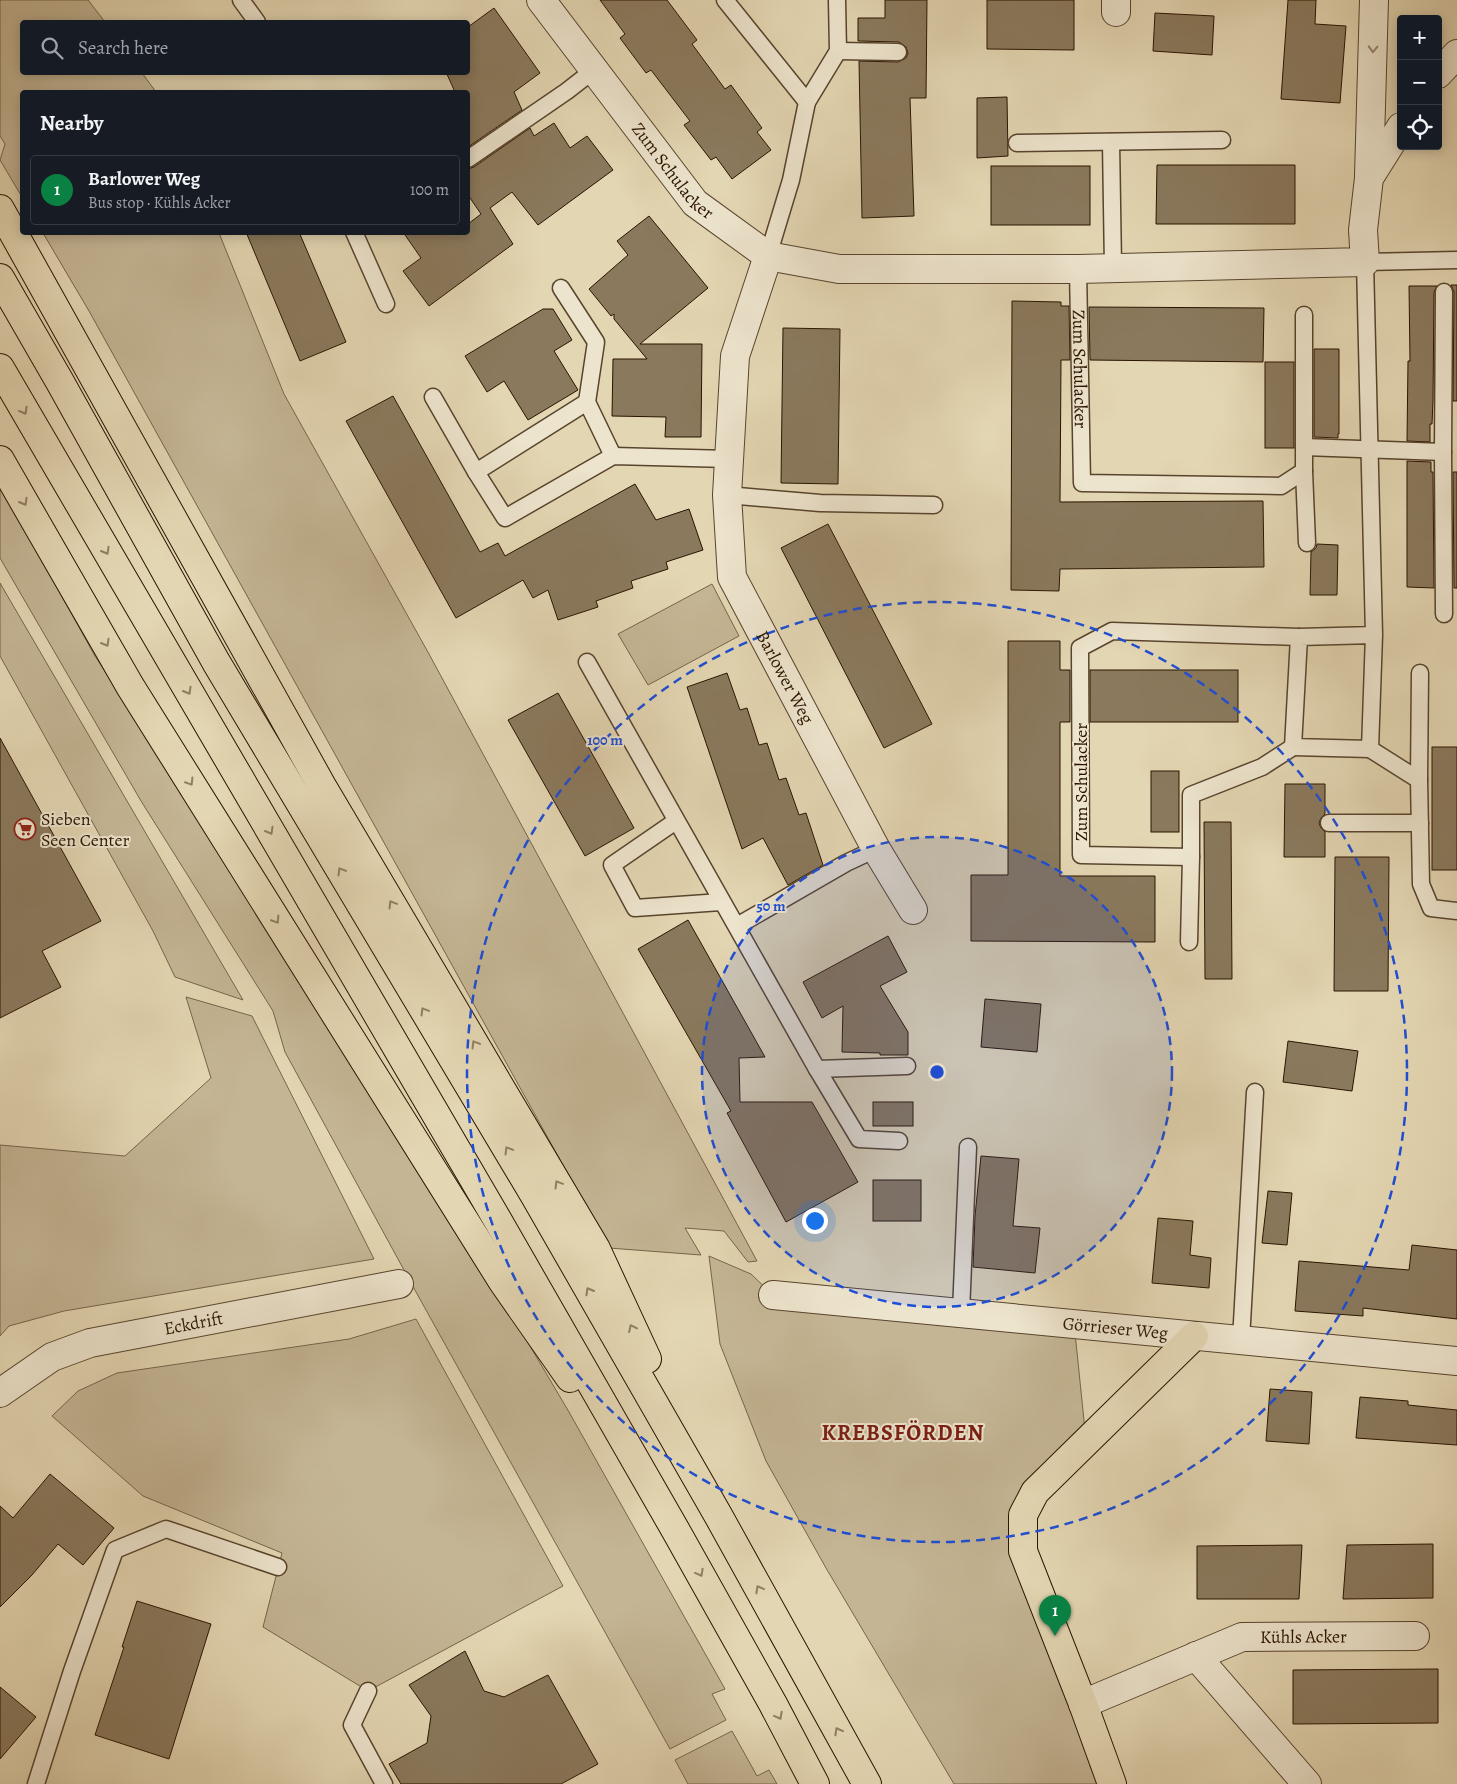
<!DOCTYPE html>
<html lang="en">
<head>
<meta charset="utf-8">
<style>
  :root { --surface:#171b24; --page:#242831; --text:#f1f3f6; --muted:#9ea1a6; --line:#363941; --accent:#0b8043 }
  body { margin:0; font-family:Alegreya,serif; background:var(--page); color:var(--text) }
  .controls { position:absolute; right:15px; top:15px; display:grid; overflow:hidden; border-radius:5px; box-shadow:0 2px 12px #0003 }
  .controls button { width:45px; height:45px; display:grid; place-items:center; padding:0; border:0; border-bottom:1px solid var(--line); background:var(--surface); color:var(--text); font:25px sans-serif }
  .you { position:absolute; left:814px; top:1220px; width:18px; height:18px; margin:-12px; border:4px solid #fff; border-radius:50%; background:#1a73e8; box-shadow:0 0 0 8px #1a73e833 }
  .badge { display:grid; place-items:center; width:32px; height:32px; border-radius:50%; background:var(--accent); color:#fff; font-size:16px; font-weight:700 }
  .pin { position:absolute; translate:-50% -41px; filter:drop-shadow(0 1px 2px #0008) }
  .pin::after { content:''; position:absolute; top:26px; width:18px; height:15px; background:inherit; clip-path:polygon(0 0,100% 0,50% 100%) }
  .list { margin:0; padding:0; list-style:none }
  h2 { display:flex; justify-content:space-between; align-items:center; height:65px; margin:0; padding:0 20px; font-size:21px }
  h2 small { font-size:16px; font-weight:400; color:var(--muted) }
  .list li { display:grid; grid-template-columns:32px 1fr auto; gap:15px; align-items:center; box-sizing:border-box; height:70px; margin:0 10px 10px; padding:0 10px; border:1px solid var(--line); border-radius:5px }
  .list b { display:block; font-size:19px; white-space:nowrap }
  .list p { margin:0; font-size:16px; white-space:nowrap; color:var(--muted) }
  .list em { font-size:16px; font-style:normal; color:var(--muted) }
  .icon { flex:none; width:28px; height:28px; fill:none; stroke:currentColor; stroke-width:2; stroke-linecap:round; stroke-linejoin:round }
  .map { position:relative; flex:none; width:1457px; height:1784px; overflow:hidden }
  .search { position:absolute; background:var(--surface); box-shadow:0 2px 12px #0003; left:20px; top:20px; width:450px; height:55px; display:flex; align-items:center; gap:12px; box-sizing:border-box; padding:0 18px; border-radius:5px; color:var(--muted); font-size:19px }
  .panel { position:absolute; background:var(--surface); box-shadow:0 2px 12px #0003; left:20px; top:90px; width:450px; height:145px; border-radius:5px }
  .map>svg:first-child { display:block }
</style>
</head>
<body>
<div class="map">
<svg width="1457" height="1784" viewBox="0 0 1457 1784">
  <rect width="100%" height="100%" fill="#e3d6b2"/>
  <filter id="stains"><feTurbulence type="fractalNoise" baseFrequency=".004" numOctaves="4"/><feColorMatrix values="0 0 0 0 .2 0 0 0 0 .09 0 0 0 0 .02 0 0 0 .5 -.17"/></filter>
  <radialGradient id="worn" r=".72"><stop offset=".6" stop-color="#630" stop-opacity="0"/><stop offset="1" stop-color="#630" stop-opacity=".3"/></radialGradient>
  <g fill="#c4b594" stroke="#77644a">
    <polygon points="0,0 88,0 105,22 22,22 22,72 142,73 156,92 22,92 22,197 0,160 5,144 0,136"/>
    <polygon points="43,233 219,233 284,394 429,654 757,1261 748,1262 724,1231 685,1228 701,1255 609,1248 89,311"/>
    <polygon points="0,485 95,656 398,1123 569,1412 725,1689 712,1694 726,1720 670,1749 416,1292 285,1052 273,1011 141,801 0,558"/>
    <polygon points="0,583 243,1000 175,977 153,931 0,656"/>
    <polygon points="712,584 739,636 648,685 618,634"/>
    <polygon points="186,997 252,1016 374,1259 64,1311 9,1326 0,1336 0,1145 125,1156 211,1078"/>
    <polygon points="709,1256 751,1274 773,1295 1074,1323 1086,1440 1023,1515 1112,1784 954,1784 826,1568 766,1461 720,1344"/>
    <polygon points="416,1319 563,1586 368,1691 263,1627 282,1553 143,1496 52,1416 78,1391 117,1373 349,1339"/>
    <polygon points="732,1731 757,1776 769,1770 777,1784 688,1784 675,1760"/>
  </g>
  <g fill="#8a795d" stroke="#2a1401">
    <polygon points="600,0 667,0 697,40 692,44 725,89 731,85 762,128 757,132 771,150 732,179 716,157 711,160 684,125 690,121 651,70 646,73 620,38 625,34"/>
    <polygon points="885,0 927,0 926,98 910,98 914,216 862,218 859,61 898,62 906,58 908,53 906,47 899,42 858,41 858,18 885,18"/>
    <polygon points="987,0 1074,0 1074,50 987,49"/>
    <polygon points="1288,0 1316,0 1315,24 1346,26 1340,103 1281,99"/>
    <polygon points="494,8 540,73 514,92 522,110 468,147 468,92 455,92 446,72 468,72 468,27"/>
    <polygon points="1155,13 1214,16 1212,55 1153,51"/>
    <polygon points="1007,97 1008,156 977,158 977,98"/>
    <polygon points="554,123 570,148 587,136 613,170 538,225 512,192 490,208 513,244 429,306 403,271 421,258 403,232 468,232 468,224 481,214 468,195 468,169 474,167 530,128 534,136"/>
    <polygon points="1157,165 1295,165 1295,224 1156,224"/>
    <rect x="991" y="166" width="99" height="59"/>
    <polygon points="649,216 708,288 640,344 702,344 701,437 665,437 666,417 612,416 613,359 647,359 614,319 614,314 611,316 589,289 628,255 617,241"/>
    <polygon points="246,232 299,232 346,342 300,361"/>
    <polygon points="1451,285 1457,285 1457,401 1453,401 1454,292"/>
    <polygon points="1409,286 1437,286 1434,292 1433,401 1432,424 1430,424 1430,442 1407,441 1408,361 1410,361"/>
    <polygon points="1012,301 1061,302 1061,306 1069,306 1070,360 1061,360 1060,502 1263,501 1264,567 1060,569 1059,591 1011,590"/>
    <polygon points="1089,307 1264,308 1263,362 1090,360"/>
    <polygon points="543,309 553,309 572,340 554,351 578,390 528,420 504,381 487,392 465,356"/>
    <polygon points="783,328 840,329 838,484 781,483"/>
    <polygon points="1314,349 1339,349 1339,434 1338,434 1338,438 1314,437"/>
    <rect x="1265" y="362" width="29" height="86"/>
    <polygon points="393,396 480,552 498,543 505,556 635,484 656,520 689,509 703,550 666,562 668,569 631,581 633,588 596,601 598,607 558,620 548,590 533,598 523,580 456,618 346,421"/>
    <polygon points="1407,461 1431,462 1431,472 1433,472 1434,588 1407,587"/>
    <polygon points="1453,472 1457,472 1457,588 1454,588"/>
    <polygon points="828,524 932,724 884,748 781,548"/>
    <polygon points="1317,544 1338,545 1337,595 1310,595 1311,552 1316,548"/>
    <polygon points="1008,641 1060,641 1060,670 1070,670 1070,722 1060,722 1060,876 1155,876 1155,942 971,941 971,875 1008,875"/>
    <rect x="1090" y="670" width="148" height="52"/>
    <polygon points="727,673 740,710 747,708 759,745 767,743 779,780 786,778 799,815 806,813 823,865 788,885 763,838 742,849 687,687"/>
    <polygon points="558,693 634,828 585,856 508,720"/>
    <polygon points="0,738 101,921 42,951 61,987 0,1018"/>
    <rect x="1432" y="747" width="25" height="123"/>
    <rect x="1151" y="771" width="28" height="61"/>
    <polygon points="1285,784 1325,784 1325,814 1321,818 1319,823 1321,828 1325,832 1325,857 1284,857"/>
    <polygon points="1204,822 1231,822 1232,979 1205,979"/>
    <polygon points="1335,857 1389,857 1388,991 1334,991"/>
    <polygon points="688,920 765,1057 739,1058 740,1102 812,1102 858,1182 786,1222 727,1113 731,1111 638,949"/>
    <polygon points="888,936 907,972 880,986 908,1032 908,1055 880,1055 880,1053 842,1052 843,1006 822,1018 803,982"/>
    <polygon points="985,999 1041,1004 1037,1052 981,1047"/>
    <polygon points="1288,1041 1358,1051 1352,1091 1283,1082"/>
    <rect x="873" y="1102" width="40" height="24"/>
    <polygon points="981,1156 1019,1159 1013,1226 1040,1228 1035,1273 973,1267 975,1216"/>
    <rect x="873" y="1180" width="48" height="41"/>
    <polygon points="1268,1191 1292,1193 1287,1245 1262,1243"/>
    <polygon points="1158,1218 1193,1221 1190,1255 1211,1258 1209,1288 1152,1283"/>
    <polygon points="1412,1245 1457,1250 1457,1319 1363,1308 1363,1316 1295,1311 1299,1261 1409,1270"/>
    <polygon points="1270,1389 1312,1392 1309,1444 1266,1441"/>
    <polygon points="1360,1397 1408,1401 1408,1405 1457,1410 1457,1445 1356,1438"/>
    <polygon points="50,1474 114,1528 83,1565 58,1544 32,1575 0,1607 0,1506 13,1518"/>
    <polygon points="1433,1544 1433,1598 1343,1599 1347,1545"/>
    <polygon points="1302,1545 1299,1599 1197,1599 1197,1546"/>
    <polygon points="137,1601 211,1624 169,1759 95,1735 124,1647 122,1647"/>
    <polygon points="465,1651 484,1691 504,1697 548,1675 598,1764 561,1784 401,1784 389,1764 427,1743 431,1716 409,1685"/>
    <polygon points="1438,1669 1438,1723 1293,1724 1293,1670"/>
    <polygon points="0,1687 36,1717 0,1759"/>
  </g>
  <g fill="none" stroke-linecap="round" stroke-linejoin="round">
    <g stroke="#58442d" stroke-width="19">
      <g id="lane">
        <polyline points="241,0 257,22"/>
        <polyline points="725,0 807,102 791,180 768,256"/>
        <polyline points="838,51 898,52"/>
        <polyline points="807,102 838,51 837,0"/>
        <polyline points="1111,142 1113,267"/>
        <polyline points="1017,143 1222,140"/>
        <polyline points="468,159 567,91 594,70"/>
        <polyline points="354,232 386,304"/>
        <path id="s1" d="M1078,269L1082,483L1281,486L1304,471"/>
        <polyline points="561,288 596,342 587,402 613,456"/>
        <polyline points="1304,315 1304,471 1307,543"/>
        <polyline points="433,397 476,472 505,518 613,456 729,459"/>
        <polyline points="1304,447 1443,452 1444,292"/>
        <polyline points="1443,452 1444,614"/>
        <polyline points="476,472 587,402"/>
        <polyline points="727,495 820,503 934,505"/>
        <polyline points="1374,635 1299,637 1293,747 1370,749 1374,635 1365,262 1457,260"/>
        <polyline points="587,662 817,1069 907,1066"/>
        <polyline points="1293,747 1262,767 1191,795 1191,857 1081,855 1080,648 1112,631 1299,637"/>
        <polyline points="1370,749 1419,780 1421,884 1431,908 1457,911"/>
        <polyline points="1419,780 1420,673"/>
        <polyline points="676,821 612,865 635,908 721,902"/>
        <polyline points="1329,823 1420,823"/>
        <polyline points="737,926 846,863 876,849"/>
        <polyline points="1189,942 1191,857"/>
        <polyline points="817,1069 859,1139 899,1141"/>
        <polyline points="961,1312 968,1147"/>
        <polyline points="1241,1340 1255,1092"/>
        <polyline points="368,1691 352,1725 384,1784"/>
        <polyline points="36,1784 72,1671 115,1550 166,1529 278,1567"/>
      </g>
    </g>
    <g stroke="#58442d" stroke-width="30">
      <g id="street">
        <path id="s2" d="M541,0L695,203L768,256L839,269H1078L1365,262L1363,230L1369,178L1401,127"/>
        <polyline points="1116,12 1116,0"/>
        <polyline points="1438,74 1457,54"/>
        <polyline points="1369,176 1374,0"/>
        <path id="s3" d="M768,256L735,356L727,495L732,577L876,849L913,910"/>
        <path id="s4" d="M773,1295L1457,1361"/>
        <path id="s5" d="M0,1393L52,1357L90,1343L399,1284"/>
        <polyline points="1196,1656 1307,1784"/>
        <path id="s6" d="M1083,1704L1242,1637L1415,1636"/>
      </g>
    </g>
    <g stroke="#2a1401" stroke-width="30">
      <g id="highway">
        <polyline points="0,209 323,788 596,1249 647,1359"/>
        <polyline points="0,278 60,382 216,662 535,1196 718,1515 867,1784"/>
        <polyline points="0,368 497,1219 676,1531 773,1704 815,1784"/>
        <polyline points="0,460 130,686 503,1282 570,1378"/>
        <polyline points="1112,1784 1083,1704 1023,1551 1023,1515 1035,1492 1194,1336"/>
      </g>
    </g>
    <use href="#lane" stroke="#ede4cd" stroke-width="16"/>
    <use href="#street" stroke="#ede4cd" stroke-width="28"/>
    <use href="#highway" stroke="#e3d6b2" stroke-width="28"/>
  </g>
  <defs><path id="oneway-chevron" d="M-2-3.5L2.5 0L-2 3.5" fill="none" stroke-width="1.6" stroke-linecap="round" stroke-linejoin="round" transform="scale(1.25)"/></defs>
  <use stroke="#958671" href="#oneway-chevron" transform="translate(1373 49) rotate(92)"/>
  <g stroke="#907f62">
    <use href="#oneway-chevron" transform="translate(24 411) rotate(61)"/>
    <use href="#oneway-chevron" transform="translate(24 502) rotate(60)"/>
    <use href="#oneway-chevron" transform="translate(106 551) rotate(60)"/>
    <use href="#oneway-chevron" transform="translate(106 643) rotate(60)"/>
    <use href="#oneway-chevron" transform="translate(188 691) rotate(60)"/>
    <use href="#oneway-chevron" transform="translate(190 782) rotate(58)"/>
    <use href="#oneway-chevron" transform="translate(270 831) rotate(60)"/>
    <use href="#oneway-chevron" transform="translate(341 871) rotate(-121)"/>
    <use href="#oneway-chevron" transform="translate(392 904) rotate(-121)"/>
    <use href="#oneway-chevron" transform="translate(276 920) rotate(58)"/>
    <use href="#oneway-chevron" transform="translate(424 1011) rotate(-121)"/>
    <use href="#oneway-chevron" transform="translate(475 1044) rotate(-121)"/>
    <use href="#oneway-chevron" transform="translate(508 1150) rotate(-121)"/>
    <use href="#oneway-chevron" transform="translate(558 1184) rotate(-121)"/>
    <use href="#oneway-chevron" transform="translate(589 1291) rotate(-120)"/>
    <use href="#oneway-chevron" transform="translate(632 1328) rotate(-115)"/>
    <use href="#oneway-chevron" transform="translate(700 1573) rotate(61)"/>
    <use href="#oneway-chevron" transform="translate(759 1589) rotate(-119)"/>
    <use href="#oneway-chevron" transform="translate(779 1716) rotate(62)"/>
    <use href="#oneway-chevron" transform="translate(838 1731) rotate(-119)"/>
  </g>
  <circle cx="937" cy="1072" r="235" fill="#1d4ed8" fill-opacity=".12"/>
  <g fill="none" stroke="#1d4ed8" stroke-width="2.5" stroke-dasharray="9 6">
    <circle cx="937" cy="1072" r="235"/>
    <circle cx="937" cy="1072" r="470"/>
  </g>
  <defs>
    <g id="supermarket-ring" transform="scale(1.125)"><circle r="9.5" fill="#ede4cd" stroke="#8f2418" stroke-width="1.5"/><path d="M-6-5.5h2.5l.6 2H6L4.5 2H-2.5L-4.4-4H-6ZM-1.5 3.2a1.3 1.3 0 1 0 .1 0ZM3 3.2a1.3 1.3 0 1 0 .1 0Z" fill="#8f2418"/></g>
  </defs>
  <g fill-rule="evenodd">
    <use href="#supermarket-ring" x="25" y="829"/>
  </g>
  <g text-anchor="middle" stroke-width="4" stroke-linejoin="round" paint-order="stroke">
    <g font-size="18" fill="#2a1401" stroke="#ede4cd">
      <text dy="6" stroke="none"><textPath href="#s2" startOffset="216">Zum Schulacker</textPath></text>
      <text dy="6" stroke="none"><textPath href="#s1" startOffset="100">Zum Schulacker</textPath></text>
      <text dy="6" stroke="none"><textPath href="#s3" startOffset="440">Barlower Weg</textPath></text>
      <text transform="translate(1081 782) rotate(-90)" y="6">Zum Schulacker</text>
      <text dy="6" stroke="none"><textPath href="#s5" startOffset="209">Eckdrift</textPath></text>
      <text dy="6" stroke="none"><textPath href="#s4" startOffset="344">Görrieser Weg</textPath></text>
      <text dy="6" stroke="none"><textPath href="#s6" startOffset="234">Kühls Acker</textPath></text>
    </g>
    <g font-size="18" fill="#2a1401" stroke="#ede4cd" text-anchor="start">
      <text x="41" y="825">Sieben<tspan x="41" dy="21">Seen Center</tspan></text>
    </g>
    <g font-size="22" font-weight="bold" letter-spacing="1" fill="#7a1f14" stroke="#ede4cd">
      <text x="903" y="1440">KREBSFÖRDEN</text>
    </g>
  </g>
  <circle cx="937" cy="1072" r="8" fill="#1d4ed8" stroke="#ede4cd" stroke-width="2.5"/>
  <g font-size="15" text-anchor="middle" font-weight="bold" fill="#1d4ed8" stroke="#ede4cd" stroke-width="4" stroke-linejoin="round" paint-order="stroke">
    <text x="605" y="745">100 m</text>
    <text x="771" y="911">50 m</text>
  </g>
  <rect width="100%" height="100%" filter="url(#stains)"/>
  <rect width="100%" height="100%" fill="url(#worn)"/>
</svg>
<div class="controls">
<button>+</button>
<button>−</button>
<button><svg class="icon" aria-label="locate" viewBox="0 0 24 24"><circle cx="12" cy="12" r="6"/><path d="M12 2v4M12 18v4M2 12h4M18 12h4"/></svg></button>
</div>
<div class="you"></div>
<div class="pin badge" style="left:1055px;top:1636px">1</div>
<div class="search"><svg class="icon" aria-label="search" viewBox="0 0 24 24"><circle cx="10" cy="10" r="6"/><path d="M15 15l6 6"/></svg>Search here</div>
<section class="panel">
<h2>Nearby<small></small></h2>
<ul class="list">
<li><span class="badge">1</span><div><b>Barlower Weg</b><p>Bus stop · Kühls Acker</p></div><em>100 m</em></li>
</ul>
</section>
</div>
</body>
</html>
